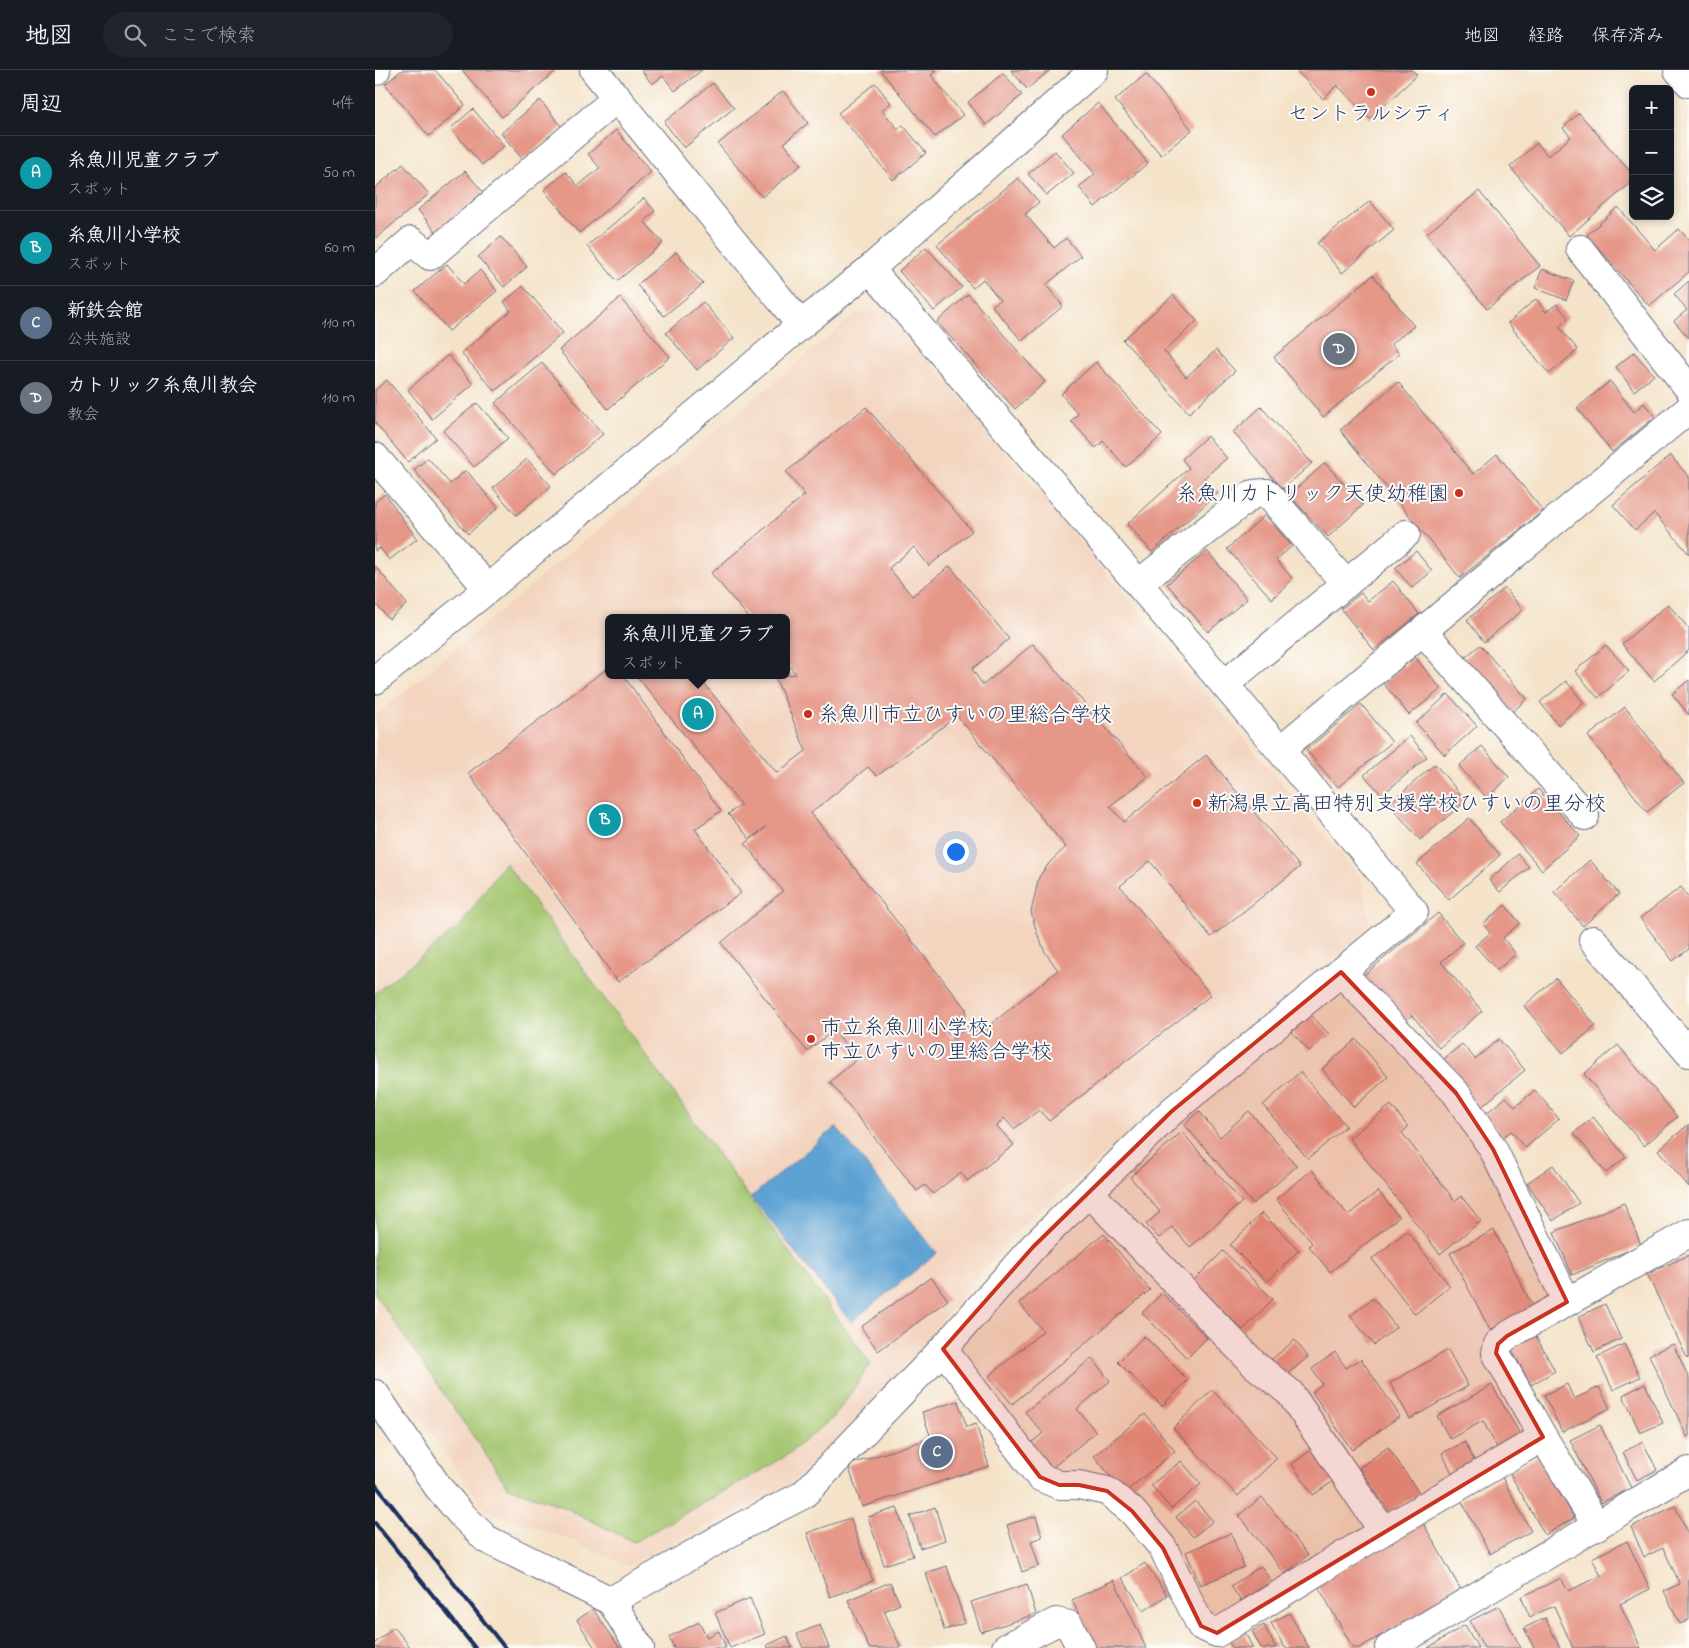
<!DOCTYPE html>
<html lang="ja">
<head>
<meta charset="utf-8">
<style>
  :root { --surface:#171b24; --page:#20242c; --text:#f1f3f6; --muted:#9ea1a6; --line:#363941; --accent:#0f766e }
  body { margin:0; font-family:"Indie Flower","Klee One",sans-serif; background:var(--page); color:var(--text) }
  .controls { position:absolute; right:15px; top:15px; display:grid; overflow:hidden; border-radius:8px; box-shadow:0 2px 8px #0003 }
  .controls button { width:45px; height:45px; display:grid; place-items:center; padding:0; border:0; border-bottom:1px solid var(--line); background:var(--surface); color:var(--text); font:25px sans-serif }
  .you { position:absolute; left:580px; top:781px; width:18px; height:18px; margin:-12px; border:4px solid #fff; border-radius:50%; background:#1a73e8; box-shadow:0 0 0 8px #1a73e833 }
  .badge { display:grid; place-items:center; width:32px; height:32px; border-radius:50%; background:var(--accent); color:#fff; font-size:16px; font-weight:700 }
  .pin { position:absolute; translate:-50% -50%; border:2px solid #fff; box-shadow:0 1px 5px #0006 }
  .popup { position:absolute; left:230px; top:544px; width:185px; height:65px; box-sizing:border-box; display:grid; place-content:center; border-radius:8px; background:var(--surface); filter:drop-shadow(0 1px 4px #0005); font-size:16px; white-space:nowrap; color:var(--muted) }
  .popup b { font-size:19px; color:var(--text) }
  .popup::after { content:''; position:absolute; left:50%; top:100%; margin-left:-10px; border:10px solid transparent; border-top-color:var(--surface) }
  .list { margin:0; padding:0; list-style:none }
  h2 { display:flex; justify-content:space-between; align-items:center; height:65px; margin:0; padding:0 20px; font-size:21px }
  h2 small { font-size:16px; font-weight:400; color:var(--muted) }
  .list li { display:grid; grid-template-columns:32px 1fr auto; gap:15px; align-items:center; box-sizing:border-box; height:75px; padding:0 20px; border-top:1px solid var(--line) }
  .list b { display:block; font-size:19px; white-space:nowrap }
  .list p { margin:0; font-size:16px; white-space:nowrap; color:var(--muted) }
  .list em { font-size:16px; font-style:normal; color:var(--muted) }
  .icon { flex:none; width:28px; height:28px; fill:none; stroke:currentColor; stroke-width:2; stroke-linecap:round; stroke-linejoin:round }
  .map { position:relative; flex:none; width:1314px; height:1578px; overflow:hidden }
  header { display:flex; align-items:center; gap:30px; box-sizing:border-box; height:70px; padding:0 25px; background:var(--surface); border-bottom:1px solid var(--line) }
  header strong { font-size:24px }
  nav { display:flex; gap:28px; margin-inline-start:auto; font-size:18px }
  .search { width:350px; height:45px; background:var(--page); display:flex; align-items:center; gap:12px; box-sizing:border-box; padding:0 18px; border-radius:28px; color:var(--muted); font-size:19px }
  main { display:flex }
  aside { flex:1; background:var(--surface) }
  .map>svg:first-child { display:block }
</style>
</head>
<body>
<header>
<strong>地図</strong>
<div class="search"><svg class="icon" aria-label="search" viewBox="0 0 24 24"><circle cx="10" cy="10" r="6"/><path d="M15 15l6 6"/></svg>ここで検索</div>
<nav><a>地図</a><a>経路</a><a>保存済み</a></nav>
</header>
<main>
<aside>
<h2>周辺<small>4件</small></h2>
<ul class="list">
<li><span class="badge" style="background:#0f9aa8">A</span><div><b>糸魚川児童クラブ</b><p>スポット</p></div><em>50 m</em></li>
<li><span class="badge" style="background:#0f9aa8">B</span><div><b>糸魚川小学校</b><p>スポット</p></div><em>60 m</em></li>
<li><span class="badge" style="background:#5c6f8a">C</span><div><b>新鉄会館</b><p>公共施設</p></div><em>110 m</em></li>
<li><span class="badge" style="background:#6b7280">D</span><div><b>カトリック糸魚川教会</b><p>教会</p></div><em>110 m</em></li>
</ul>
</aside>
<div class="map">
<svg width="1314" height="1578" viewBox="0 0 1314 1578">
  <rect width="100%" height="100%" fill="#fdfcf7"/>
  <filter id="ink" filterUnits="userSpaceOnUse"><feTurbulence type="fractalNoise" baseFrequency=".02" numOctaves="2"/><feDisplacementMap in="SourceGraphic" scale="10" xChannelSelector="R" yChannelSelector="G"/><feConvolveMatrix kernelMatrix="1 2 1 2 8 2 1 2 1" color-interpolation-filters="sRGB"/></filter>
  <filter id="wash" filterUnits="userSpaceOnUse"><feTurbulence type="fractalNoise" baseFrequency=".0096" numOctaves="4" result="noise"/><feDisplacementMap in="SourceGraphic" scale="20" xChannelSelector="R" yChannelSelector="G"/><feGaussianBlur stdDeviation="1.12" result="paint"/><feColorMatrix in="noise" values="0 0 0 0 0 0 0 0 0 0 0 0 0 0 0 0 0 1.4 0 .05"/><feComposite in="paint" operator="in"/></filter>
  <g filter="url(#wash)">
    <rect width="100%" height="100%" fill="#f4e3c9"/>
    <path fill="#f3d4bf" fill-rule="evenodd" d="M512,240L986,809L998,867L747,1071L644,1158L539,1284L474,1358L417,1413L253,1496L192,1468L110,1440L0,1284V646L482,243ZM234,548H412V605H234Z"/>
    <polygon fill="#a4c66f" stroke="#607a66" points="130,792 496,1294 459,1347 408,1388 259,1472 187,1436 133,1417 0,1224 0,923 85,856"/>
    <polygon fill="#5da2d3" stroke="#3c6898" points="461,1057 562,1183 476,1252 376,1127"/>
    <g id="blocks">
      <g fill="#e59788" fill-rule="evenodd">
        <polygon points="27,0 60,0 90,35 54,66 10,14"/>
        <polygon points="87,0 182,0 127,47"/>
        <polygon points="266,0 327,0 300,21 288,6 277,14"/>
        <polygon points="505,0 562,0 556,5 588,45 560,67"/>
        <polygon points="636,0 675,0 652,19"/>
        <polygon points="921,0 1037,0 1042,5 995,49 962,15 948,29"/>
        <polygon points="628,3 647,25 611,55 593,32"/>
        <polygon points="771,4 817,60 786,85 740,30"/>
        <polygon points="338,13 359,38 309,78 289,52"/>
        <polygon points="500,13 516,33 507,40 523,59 528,55 551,83 518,110 463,43"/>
        <polygon points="408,21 433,53 409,73 426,95 387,127 343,74"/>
        <polygon points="165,30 187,57 148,90 126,63"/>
        <polygon points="723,33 773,93 720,137 704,117 720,104 687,64"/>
        <polygon points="98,39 129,76 107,95 76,58"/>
        <polygon points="1204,43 1258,105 1258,111 1194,166 1135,97 1162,73 1173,86 1196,67 1188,58"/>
        <polygon points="241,60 276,102 204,163 169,120 191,102 203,116 225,98 213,84"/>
        <polygon points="680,81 699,103 672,125 653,104"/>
        <polygon points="28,94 54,124 0,169 0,118"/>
        <polygon points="90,101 108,122 61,162 43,140"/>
        <polygon points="643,108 664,132 650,144 679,178 691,168 706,186 671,215 688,236 647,271 617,236 625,230 608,209 598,218 562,175"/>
        <polygon points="1104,121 1165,196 1112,239 1051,164"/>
        <polygon points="269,128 280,141 269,151 288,173 242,211 212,176"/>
        <polygon points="995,131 1019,160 967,203 942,173"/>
        <polygon points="1243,137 1280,180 1304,159 1314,170 1314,202 1274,236 1212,165"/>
        <polygon points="126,167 152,197 129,217 103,187"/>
        <polygon points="551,177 587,217 559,241 524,201"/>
        <polygon points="301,182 328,214 289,246 262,215"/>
        <polygon points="72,194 89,214 105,200 122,221 74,261 40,221"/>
        <polygon points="1167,199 1199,211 1191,230 1160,218"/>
        <polygon points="998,205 1039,256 1016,274 1024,284 948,347 899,287"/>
        <polygon points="1314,211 1314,268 1299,251 1312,240 1299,224"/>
        <polygon points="148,216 188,263 120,321 86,283 136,241 129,232"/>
        <polygon points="593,224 670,312 640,339 562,252"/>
        <polygon points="798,225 822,251 789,281 811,307 841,280 860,301 814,343 748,270"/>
        <polygon points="245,228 295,287 233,339 184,280"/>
        <polygon points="1161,229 1171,242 1182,234 1193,248 1184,257 1203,280 1174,304 1133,253"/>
        <polygon points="328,232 359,268 322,300 291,263"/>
        <polygon points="1259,282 1279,305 1259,321 1241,297"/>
        <polygon points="73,285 98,314 57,349 33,320"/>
        <polygon points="721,292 787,365 751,397 728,371 721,378 696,351 703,344 686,324"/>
        <polygon points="167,293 228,364 181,404 120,333"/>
        <polygon points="12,310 61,368 33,392 0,353 0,320"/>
        <polygon points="1235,311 1259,342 1269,333 1280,347 1237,382 1202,338"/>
        <polygon points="1023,312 1098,404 1122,384 1168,441 1085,508 965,360"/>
        <polygon points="102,333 133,368 99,397 68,361"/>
        <path d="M491,337L597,461L554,496L539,477L514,498L537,526L575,496L634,569L597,599L608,615L658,574L773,707L735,736L749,752L831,685L925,797L836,867L775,791L745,816L836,925L674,1051L664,1040L639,1059L629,1048L622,1056L639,1075L592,1111L586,1102L558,1124L550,1115L542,1121L455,1012L482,989L459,960L432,981L346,873L408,821L370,774L391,757L375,769L353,744L366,735L261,605H322L402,703L431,681L400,607L421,604L412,593V548H374L336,503L430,425L411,402ZM582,646L691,777L675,792L664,807L656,842L662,863L670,882L683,900L609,960L601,950L578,969L571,962L591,946V939L436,743L493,697L502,706Z"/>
        <polygon points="886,337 937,393 908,419 858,362"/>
        <polygon points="832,366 852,388 829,408 843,423 777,482 752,454 814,398 807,389"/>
        <polygon points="1295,385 1314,407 1314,484 1279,443 1260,460 1238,435"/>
        <polygon points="53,388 75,414 91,400 123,438 93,464 39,400"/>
        <polygon points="152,389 176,416 141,445 118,418"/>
        <polygon points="950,393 988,435 953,467 914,425"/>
        <polygon points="10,424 42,469 14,490 5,478 0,481 0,432"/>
        <polygon points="890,445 917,476 901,490 918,509 897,529 852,479"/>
        <polygon points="832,481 872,529 833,562 792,514"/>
        <polygon points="1041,481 1057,501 1037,518 1020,498"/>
        <polygon points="0,496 32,534 14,549 0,533"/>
        <polygon points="1018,511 1044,544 999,580 966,539 986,523 993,531"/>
        <polygon points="1130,518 1148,540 1109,572 1092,550"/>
        <polygon points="1293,534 1314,559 1314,580 1279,611 1247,574"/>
        <polygon points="1105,575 1152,629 1135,644 1087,590"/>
        <polygon points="1231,575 1254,601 1223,628 1200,601"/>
        <polygon points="1040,587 1066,619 1034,645 1008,613"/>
        <polygon points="234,597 234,605 248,605 346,741 320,759 366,823 243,912 93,703"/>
        <polygon points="1314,610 1314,645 1297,624"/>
        <polygon points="1191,611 1209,633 1183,655 1165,632"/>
        <polygon points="1073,624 1102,656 1070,685 1041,653"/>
        <polygon points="986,634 1017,672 963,717 931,680"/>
        <polygon points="1250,637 1309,713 1272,742 1213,666"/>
        <polygon points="1035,666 1052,687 1007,725 989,705"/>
        <polygon points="1107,676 1134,707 1112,728 1084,696"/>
        <polygon points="1060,694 1091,731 1045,770 1014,734"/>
        <polygon points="1163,719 1205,766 1167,800 1125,752"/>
        <polygon points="1094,748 1125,785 1074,830 1042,794"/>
        <polygon points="1143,784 1154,797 1125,822 1114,810"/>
        <polygon points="1215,790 1244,824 1208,856 1179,822"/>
        <polygon points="1306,817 1314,828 1314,879 1298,891 1265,848"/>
        <polygon points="1130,835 1145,853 1128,868 1141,884 1122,900 1100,876 1115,863 1108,854"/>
        <polygon points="1063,843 1088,873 1066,892 1107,941 1064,978 1037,945 1028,953 988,906"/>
        <polygon points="1181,908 1221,956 1188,983 1149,936"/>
        <polygon points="936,945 954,964 934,981 917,962"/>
        <polygon points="981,969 1013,1007 979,1037 947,999"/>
        <polygon points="1124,969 1150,1000 1104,1039 1065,992 1087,974 1100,989"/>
        <polygon points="1243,975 1302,1047 1269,1076 1209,1004"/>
        <polygon points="925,1002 971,1056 933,1089 888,1035"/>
        <polygon points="1160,1020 1184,1049 1150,1078 1136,1061 1128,1067 1109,1045 1131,1027 1140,1037"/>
        <polygon points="1016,1035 1033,1057 1027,1063 1080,1131 1086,1126 1106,1151 1065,1184 974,1068"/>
        <polygon points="824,1041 845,1067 874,1041 922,1096 878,1134 809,1054"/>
        <polygon points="1218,1047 1251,1087 1231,1103 1199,1063"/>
        <polygon points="1314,1054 1314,1117 1283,1080"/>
        <polygon points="807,1062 867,1132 815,1177 797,1157 784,1168 771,1154 785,1142 755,1107"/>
        <polygon points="1178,1095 1204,1133 1178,1151 1152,1113"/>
        <polygon points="937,1100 973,1145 1003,1121 1024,1147 955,1202 934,1176 937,1173 901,1129"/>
        <polygon points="1249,1133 1266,1175 1197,1205 1179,1162"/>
        <polygon points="887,1143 924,1180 892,1212 855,1175"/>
        <polygon points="1119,1160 1158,1237 1115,1260 1075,1183"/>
        <polygon points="1032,1161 1075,1216 1040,1244 997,1189"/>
        <polygon points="729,1164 775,1220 637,1334 614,1306 668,1261 644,1233"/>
        <polygon points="848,1181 898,1229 868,1260 818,1211"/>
        <polygon points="1314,1185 1314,1287 1312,1288 1272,1204"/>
        <polygon points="556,1207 573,1230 503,1281 486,1257"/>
        <polygon points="787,1223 832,1268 812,1288 767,1243"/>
        <polygon points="998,1228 1021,1257 999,1275 975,1246"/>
        <polygon points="1230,1234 1246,1269 1219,1282 1203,1247"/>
        <polygon points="1159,1263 1180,1301 1156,1315 1135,1277"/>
        <polygon points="769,1266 813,1310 787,1336 743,1292"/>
        <polygon points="920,1270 933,1287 910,1306 897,1289"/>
        <polygon points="1249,1274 1265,1307 1238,1320 1222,1287"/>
        <polygon points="1298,1274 1314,1308 1314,1366 1312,1367 1274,1285"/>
        <polygon points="1073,1280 1093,1316 1035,1349 1015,1313"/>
        <polygon points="960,1282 971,1298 986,1289 1025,1346 977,1380 937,1322 947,1314 937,1299"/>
        <polygon points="717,1288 735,1311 702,1339 721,1362 677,1398 656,1373 668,1363 650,1342"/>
        <polygon points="1192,1314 1199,1329 1224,1317 1235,1338 1187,1362 1169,1325"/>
        <polygon points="1270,1314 1288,1353 1265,1363 1248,1325"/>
        <polygon points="1117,1315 1146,1366 1123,1379 1108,1351 1075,1369 1062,1346"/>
        <polygon points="837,1320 902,1388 863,1426 798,1358"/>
        <polygon points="583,1331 592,1357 601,1354 614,1396 487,1437 473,1395 556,1368 547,1342"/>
        <polygon points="770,1344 800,1381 749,1423 719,1386"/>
        <polygon points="1225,1355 1256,1418 1226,1433 1195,1370"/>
        <polygon points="1090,1372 1102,1396 1079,1407 1067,1383"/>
        <polygon points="1268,1372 1282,1400 1262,1410 1248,1382"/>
        <polygon points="1013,1377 1044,1423 1015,1442 984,1398"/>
        <polygon points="939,1378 960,1410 938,1425 917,1394"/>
        <polygon points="1163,1385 1199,1448 1170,1465 1134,1402"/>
        <polygon points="806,1391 826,1414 796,1439 776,1415"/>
        <polygon points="1127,1407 1156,1461 1115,1484 1086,1430"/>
        <polygon points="887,1427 933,1485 910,1504 864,1445"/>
        <polygon points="820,1431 838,1451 818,1467 801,1447"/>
        <polygon points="1300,1436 1314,1465 1314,1550 1305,1554 1289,1521 1305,1514 1288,1478 1269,1487 1256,1457"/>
        <polygon points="560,1437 570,1470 545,1478 535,1446"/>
        <polygon points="522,1438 538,1486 509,1495 493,1447"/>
        <polygon points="661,1446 667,1467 656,1471 664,1496 647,1502 632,1455"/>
        <polygon points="475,1448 498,1511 455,1527 432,1463"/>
        <polygon points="1048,1453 1086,1520 984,1578 978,1578 942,1514"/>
        <polygon points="856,1463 869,1497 825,1515 811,1482"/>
        <polygon points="1252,1471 1275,1519 1245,1534 1266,1578 1198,1578 1179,1536 1155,1547 1146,1527 1186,1508 1193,1521 1226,1506 1217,1488"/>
        <polygon points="770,1493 792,1525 769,1541 747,1508"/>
        <polygon points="572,1496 590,1553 569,1560 551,1503"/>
        <polygon points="886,1496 896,1511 866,1531 856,1516"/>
        <polygon points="739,1510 771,1578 720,1578 697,1530"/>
        <polygon points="515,1512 525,1534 509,1541 526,1578 494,1578 473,1530"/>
        <polygon points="652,1514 661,1544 606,1562 596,1532"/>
        <polygon points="375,1528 390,1564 355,1578 340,1543"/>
        <polygon points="1124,1536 1146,1578 1109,1578 1095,1551"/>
        <polygon points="218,1539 245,1578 220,1578 202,1550"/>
        <polygon points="914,1543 934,1578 910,1578 896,1553"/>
        <polygon points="1170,1548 1185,1578 1159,1578 1149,1558"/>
        <polygon points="324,1552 332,1567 344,1561 351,1578 299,1578 294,1567"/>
        <polygon points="445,1555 454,1578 428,1578 422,1564"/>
        <polygon points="889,1555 901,1578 886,1578 877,1561"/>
        <polygon points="1090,1555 1103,1578 1053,1578"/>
        <polygon points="19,1557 36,1578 0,1578 0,1573"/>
        <polygon points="870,1563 878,1578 857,1578 854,1572"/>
        <polygon points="412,1566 417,1578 393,1578 392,1575"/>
      </g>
    </g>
  </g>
  <g filter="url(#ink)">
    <use href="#blocks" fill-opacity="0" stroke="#676e83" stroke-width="1"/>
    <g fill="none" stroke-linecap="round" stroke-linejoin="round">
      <g stroke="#676e83" stroke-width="30">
        <g id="minor">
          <polyline points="219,0 426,255"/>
          <polyline points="0,1 1,0"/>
          <polyline points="1205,179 1314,319"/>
          <polyline points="0,203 36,171 55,186 242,28"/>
          <polyline points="0,387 113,519"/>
          <polyline points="764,513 878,424 892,423 971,514"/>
          <polyline points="1048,561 1210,746"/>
          <polyline points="850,614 1031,464"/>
          <polyline points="905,680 1314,339"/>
          <polyline points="1218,870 1314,983"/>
          <polyline points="966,902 1081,1023 1118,1079 1192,1232"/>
          <polyline points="714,1122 880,1295 915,1323 1008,1461"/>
          <polyline points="568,1279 665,1407 684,1415 704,1415 732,1421 757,1441 788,1478 826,1556 842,1563 1008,1461 1168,1367"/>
          <polyline points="0,1324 63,1417 86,1444 111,1469 236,1531 265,1578"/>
          <polyline points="1222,1456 1168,1367 1121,1283 1123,1274 1132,1266 1314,1163"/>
          <polyline points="236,1531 367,1456 428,1425 568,1279 658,1177 797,1041 1039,842 905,680 495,199"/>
          <polyline points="631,1578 681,1552 694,1555 706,1578"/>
          <polyline points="1014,1578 1314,1401"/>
        </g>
      </g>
      <g stroke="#676e83" stroke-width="30">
        <polyline id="tertiary" points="0,610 113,519 426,255 495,199 719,0"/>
      </g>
      <g stroke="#676e83" stroke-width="30">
        <polyline id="secondary" points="1303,0 1314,13"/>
      </g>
      <use href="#minor" stroke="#fff" stroke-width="28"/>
      <use href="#tertiary" stroke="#fff" stroke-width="28"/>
      <use href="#secondary" stroke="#fff" stroke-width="28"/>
      <g stroke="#1b2f5e" stroke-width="4">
        <polyline points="0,1414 130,1578"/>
        <polyline points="0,1453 100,1578"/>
      </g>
    </g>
  </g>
  <path fill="#c8321e" fill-opacity="0.2" stroke="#c8321e" stroke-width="4" stroke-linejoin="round" d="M966,902L1081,1023L1118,1079L1192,1232L1132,1266L1123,1274L1121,1283L1168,1367L842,1563L826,1556L788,1478L757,1441L732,1421L704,1415H684L665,1407L568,1279L658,1177L797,1041Z"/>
  <g fill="#c8321e" stroke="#fdfcf7" stroke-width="2">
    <circle cx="996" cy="22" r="5"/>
    <circle cx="1084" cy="423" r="5"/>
    <circle cx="433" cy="644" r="5"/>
    <circle cx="822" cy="733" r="5"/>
    <circle cx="436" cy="969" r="5"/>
  </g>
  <g text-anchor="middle" stroke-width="4" stroke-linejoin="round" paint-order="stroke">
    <g font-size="21" fill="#1b2f5e" stroke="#fdfcf7" text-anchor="start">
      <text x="996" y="50" text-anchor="middle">セントラルシティ</text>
      <text x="1074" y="430" text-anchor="end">糸魚川カトリック天使幼稚園</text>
      <text x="443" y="651">糸魚川市立ひすいの里総合学校</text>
      <text x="832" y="740">新潟県立高田特別支援学校ひすいの里分校</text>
      <text x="446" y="964">市立糸魚川小学校;<tspan x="446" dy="24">市立ひすいの里総合学校</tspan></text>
    </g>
  </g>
</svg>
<div class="controls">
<button>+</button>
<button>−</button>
<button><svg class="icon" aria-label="layers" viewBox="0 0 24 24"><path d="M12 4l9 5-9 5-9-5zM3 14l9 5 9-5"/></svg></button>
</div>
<div class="you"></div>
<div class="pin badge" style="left:323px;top:644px;background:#0f9aa8">A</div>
<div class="popup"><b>糸魚川児童クラブ</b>スポット</div>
<div class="pin badge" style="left:230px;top:750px;background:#0f9aa8">B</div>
<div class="pin badge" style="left:562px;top:1382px;background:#5c6f8a">C</div>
<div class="pin badge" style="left:964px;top:279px;background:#6b7280">D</div>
</div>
</main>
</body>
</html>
